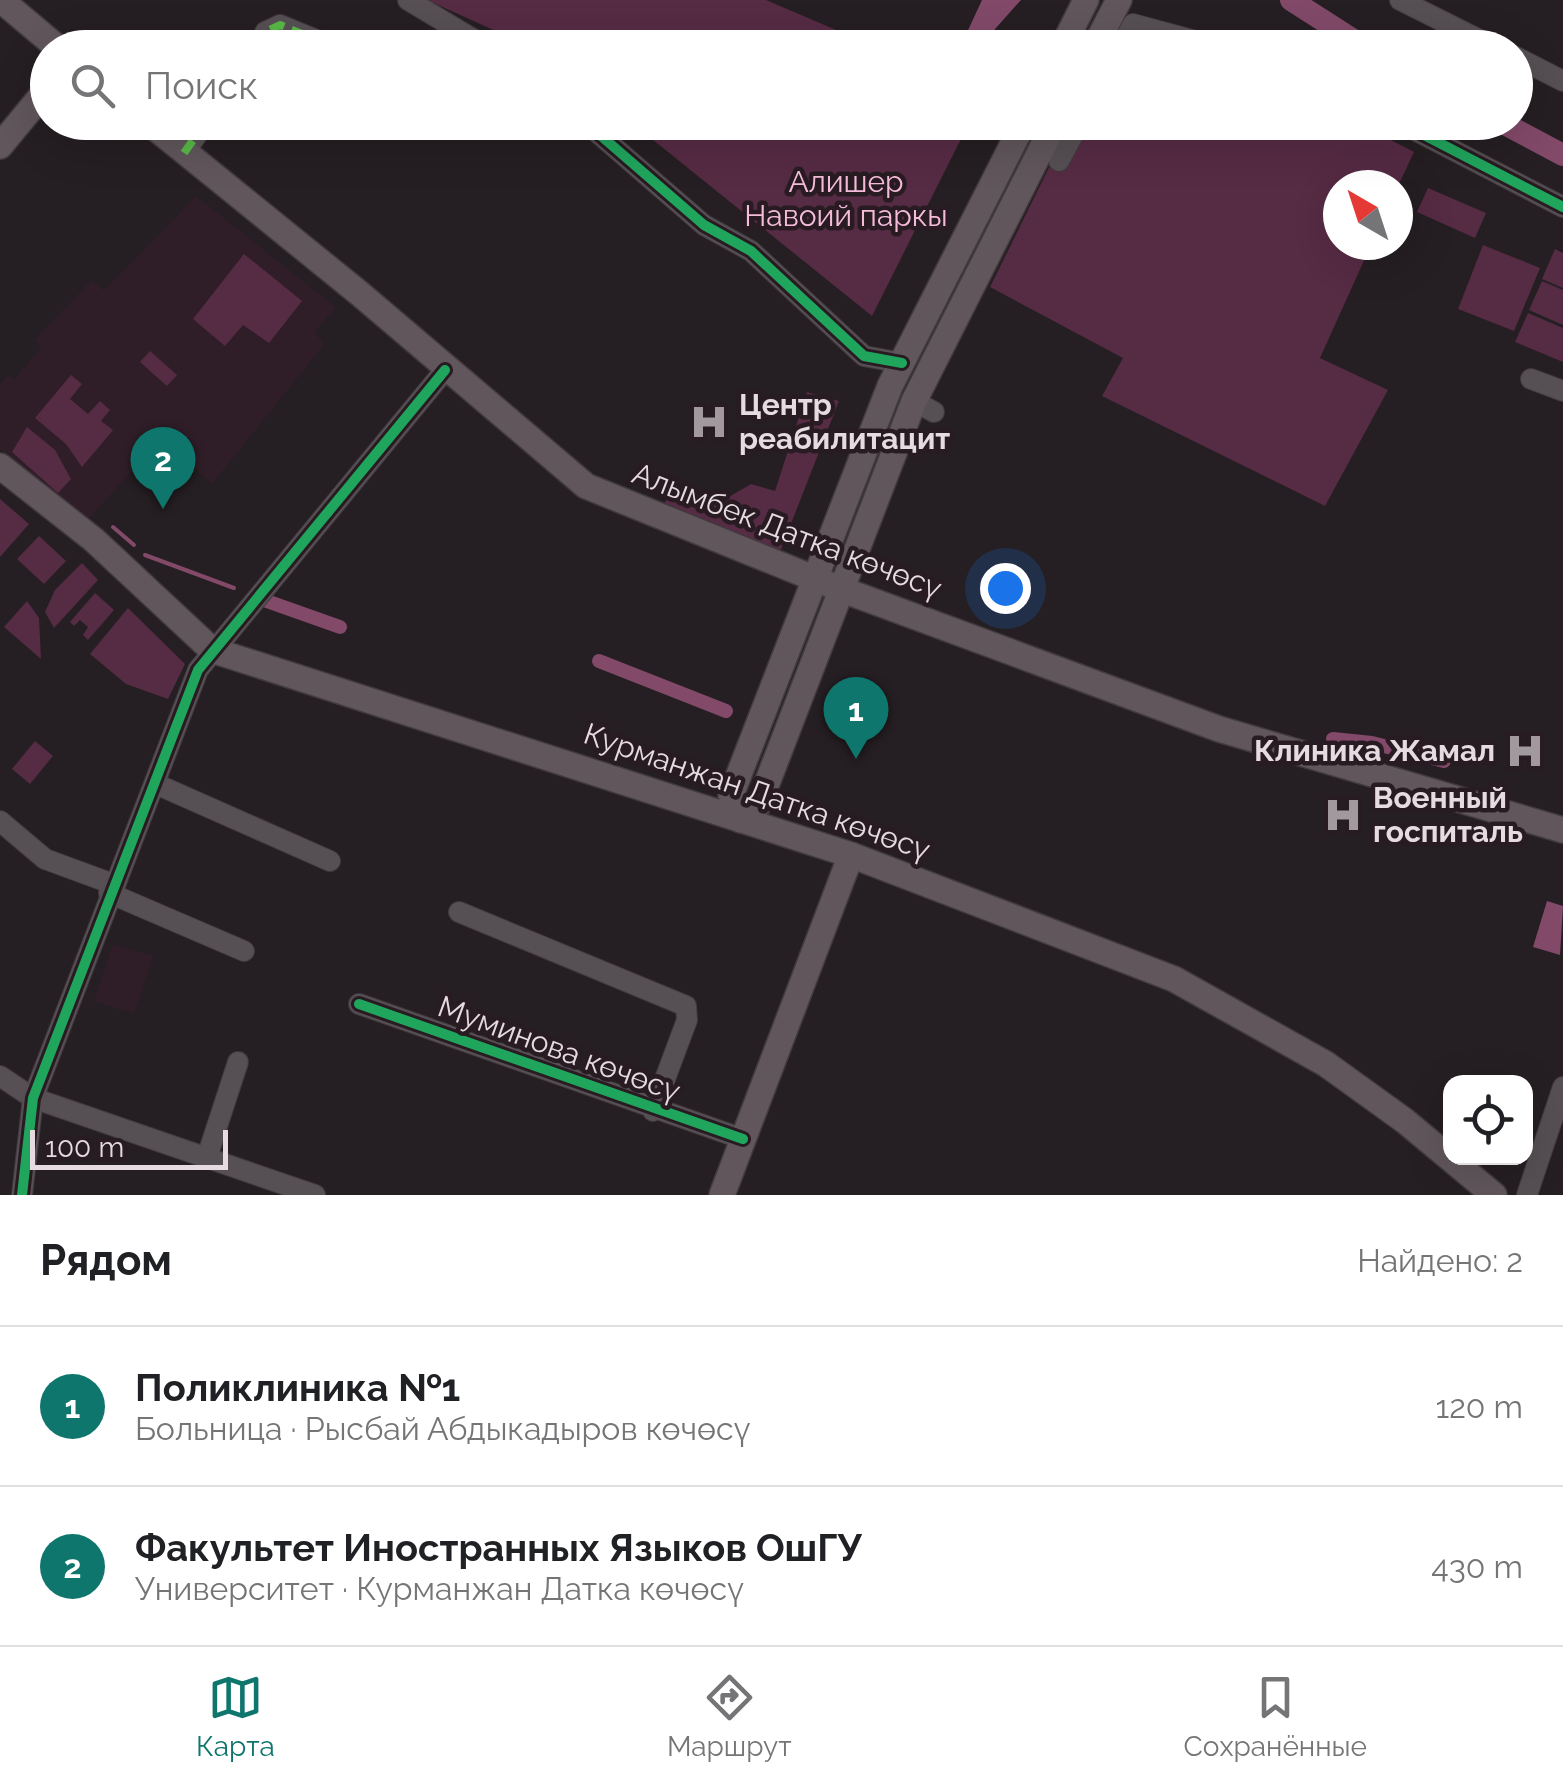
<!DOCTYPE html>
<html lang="ru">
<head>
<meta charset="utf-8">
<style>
  :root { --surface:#fff; --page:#f6f6f6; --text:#202124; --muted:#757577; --line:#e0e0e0; --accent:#0f766e }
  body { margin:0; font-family:Raleway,sans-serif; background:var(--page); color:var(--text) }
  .controls { position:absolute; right:30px; bottom:30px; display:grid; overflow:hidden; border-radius:20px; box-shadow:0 10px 40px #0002 }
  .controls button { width:90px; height:90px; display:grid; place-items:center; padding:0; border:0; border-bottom:2px solid var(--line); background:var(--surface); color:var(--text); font:50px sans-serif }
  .compass { position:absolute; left:1323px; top:170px; width:90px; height:90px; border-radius:50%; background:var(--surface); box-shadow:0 10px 40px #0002; rotate:321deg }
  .scale { position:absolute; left:30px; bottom:25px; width:198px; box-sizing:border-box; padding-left:10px; border:5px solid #e5dbe0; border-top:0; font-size:28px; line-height:35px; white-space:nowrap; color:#e5dbe0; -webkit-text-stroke:8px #281b22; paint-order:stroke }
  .you { position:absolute; left:1005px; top:588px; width:35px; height:35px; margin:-25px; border:8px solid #fff; border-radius:50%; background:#1a73e8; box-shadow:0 0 0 15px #1a73e833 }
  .badge { display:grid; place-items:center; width:65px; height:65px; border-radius:50%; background:var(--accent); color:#fff; font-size:32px; font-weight:700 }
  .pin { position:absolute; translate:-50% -82px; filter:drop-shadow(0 2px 5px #0008) }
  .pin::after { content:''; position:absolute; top:52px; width:35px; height:30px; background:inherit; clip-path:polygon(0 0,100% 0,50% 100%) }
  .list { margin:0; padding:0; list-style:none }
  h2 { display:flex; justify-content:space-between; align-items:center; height:130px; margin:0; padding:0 40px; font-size:42px }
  h2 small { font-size:32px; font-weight:400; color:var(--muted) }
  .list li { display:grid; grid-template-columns:65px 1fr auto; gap:30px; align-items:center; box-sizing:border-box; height:160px; padding:0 40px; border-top:2px solid var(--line) }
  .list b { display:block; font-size:38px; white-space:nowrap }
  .list p { margin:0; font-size:32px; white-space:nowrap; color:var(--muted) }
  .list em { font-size:32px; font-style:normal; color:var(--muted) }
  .icon { flex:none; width:55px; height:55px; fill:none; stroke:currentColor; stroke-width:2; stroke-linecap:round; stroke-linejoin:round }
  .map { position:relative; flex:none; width:1563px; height:1195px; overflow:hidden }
  .search { position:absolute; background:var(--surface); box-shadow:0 10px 40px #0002; left:30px; right:30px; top:30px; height:110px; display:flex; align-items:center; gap:25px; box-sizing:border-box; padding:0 35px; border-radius:55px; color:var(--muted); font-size:38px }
  .sheet { height:450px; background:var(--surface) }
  nav { display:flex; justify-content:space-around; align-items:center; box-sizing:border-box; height:140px; border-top:2px solid var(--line); background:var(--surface); font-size:28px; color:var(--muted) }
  nav a { display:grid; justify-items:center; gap:5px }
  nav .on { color:var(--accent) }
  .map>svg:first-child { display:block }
</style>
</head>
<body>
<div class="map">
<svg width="1563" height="1195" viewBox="0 0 1563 1195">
  <rect width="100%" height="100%" fill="#251e22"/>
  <g fill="#2f1e28">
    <polygon points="196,196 336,307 315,332 324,345 212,484 162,438 86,522 0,449 0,384 8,375 14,379 41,348 35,340 91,281 104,290"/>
    <polygon points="113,944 153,956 134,1014 94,1001"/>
  </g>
  <g fill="#562b44">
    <polygon points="427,0 766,0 876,47 531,47"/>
    <polygon points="632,123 969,123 872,316"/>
    <polygon points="1071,123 1358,123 1414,152 1398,186 1338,185 1338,245 1371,245 1320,358 1388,390 1325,506 1102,396 1123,358 990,287"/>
    <polygon points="1428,188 1486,213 1475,238 1417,212"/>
    <polygon points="1483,245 1540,268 1514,331 1458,309"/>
    <polygon points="1555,249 1563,253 1563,288 1542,279"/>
    <polygon points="244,254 302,301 269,343 243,325 225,346 193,319"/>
    <polygon points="1542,281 1563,290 1563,325 1529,310"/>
    <polygon points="1528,313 1563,328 1563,362 1515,342"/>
    <polygon points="150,351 177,375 167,386 140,362"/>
    <polygon points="71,375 82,384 70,399 88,414 100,401 110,410 101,421 113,430 82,467 66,444 35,418"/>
    <polygon points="807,392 839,401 778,557 663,506 673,487 720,502 751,484 775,491"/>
    <polygon points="27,427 55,450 71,479 58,493 12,452"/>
    <polygon points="0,499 29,524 0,557"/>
    <polygon points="39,536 66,561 44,584 17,559"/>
    <polygon points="82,563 98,580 54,628 45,612 55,590"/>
    <polygon points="95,593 114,610 88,640 83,635 88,627 80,620 74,626 70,622"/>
    <polygon points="27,601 39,618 41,659 4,627"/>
    <polygon points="128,608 185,664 168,699 126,684 90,654"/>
    <polygon points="35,741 53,756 30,784 12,769"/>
  </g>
  <g fill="#824969">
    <polygon points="982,0 1021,0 995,29 990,47 966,47 963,41"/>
    <polygon points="1547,901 1563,906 1560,955 1533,947"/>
  </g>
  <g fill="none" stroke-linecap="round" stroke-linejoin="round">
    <g stroke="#824969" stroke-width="4">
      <polyline points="113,527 134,545"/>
      <polyline points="145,555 234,588"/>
    </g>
    <g stroke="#824969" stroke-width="14">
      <polyline points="261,599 340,627"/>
      <polyline points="599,661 726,711"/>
      <polyline points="1333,739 1372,743 1444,761"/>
    </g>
    <g stroke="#824969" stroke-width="22">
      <polyline points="1291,0 1366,48"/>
      <polyline points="1501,122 1563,155"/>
    </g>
    <g stroke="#413a3e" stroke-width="22">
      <g id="minor">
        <polyline points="408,0 488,48"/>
        <polyline points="1400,0 1496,48"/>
        <polyline points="259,48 265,32 280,25 336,48"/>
        <polyline points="1120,48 1133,24 1222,48"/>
        <polyline points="1516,57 1563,81"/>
        <polyline points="482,122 493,128"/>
        <polyline points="585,122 704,225 751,251 864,356 902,363"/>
        <polyline points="1399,122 1563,207"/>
        <polyline points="184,153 206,122"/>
        <polyline points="1059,161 1080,122"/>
        <polyline points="1531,379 1563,391"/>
        <polyline points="914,401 934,412"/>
        <polyline points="156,784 330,861"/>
        <polyline points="0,821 45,859 113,884"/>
        <polyline points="109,893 244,951"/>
        <polyline points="459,912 686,1006 687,1020 653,1111"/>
        <polyline points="359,1004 743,1139"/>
        <polyline points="0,1076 33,1098 315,1195"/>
        <polyline points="207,1157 238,1062"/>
        <polyline points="22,1195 33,1098 198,670 445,370"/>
        <polyline points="1527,1195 1563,1087"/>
      </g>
    </g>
    <g stroke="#413a3e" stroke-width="28">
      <g id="major">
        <polyline points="1,0 58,48"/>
        <polyline points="1062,48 1086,0"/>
        <polyline points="1094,48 1119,0"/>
        <polyline points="148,122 359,293 586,486 843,590 1219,729 1563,830"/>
        <polyline points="0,146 48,88"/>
        <polyline points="0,466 94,540 212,650 851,855 1174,979 1326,1064 1405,1121 1494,1195"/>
        <polyline points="741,820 759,804 914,401 1055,122"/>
        <polyline points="741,820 731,795 890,386 1024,122"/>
        <polyline points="722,1195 851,855"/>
      </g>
    </g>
    <use href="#minor" stroke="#564f53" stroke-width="20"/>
    <use href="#major" stroke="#60565b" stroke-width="25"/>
    <g stroke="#58b947" stroke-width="8" stroke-dasharray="15 8" stroke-linecap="butt">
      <polyline points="259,48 265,32 280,25 336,48"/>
      <polyline points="482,122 493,128"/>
      <polyline points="184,153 206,122"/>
    </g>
    <g stroke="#281b22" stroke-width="16">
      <g id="cycleway">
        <polyline points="585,122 704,225 751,251 864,356 902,363"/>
        <polyline points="1399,122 1563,207"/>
        <polyline points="359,1004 743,1139"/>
        <polyline points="22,1195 33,1098 198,670 445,370"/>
      </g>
    </g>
    <use href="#cycleway" stroke="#20a55d" stroke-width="10"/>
  </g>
  <defs>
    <g id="hospital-bare" transform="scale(3)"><path d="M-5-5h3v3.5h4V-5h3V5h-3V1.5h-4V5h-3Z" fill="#a2999e" stroke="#281b22" stroke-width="2.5" paint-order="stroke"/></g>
  </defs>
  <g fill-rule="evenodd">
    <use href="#hospital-bare" x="709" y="422"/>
    <use href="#hospital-bare" x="1525" y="751"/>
    <use href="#hospital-bare" x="1343" y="815"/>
  </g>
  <g text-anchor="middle" stroke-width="9" stroke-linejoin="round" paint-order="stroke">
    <g font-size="30" fill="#f4bcd9" stroke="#281b22">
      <text x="846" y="192">Алишер<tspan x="846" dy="34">Навоий паркы</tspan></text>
    </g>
    <g font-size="30" font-weight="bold" fill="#e5dbe0" stroke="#281b22" text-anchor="start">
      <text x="739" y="415">Центр<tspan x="739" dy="34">реабилитацит</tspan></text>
      <text x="1495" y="761" text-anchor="end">Клиника Жамал</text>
      <text x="1373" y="808">Военный<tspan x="1373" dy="34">госпиталь</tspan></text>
    </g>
    <g font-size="30" fill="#e5dbe0" stroke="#281b22">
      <text transform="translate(787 531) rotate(21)" y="10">Алымбек Датка көчөсү</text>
      <text transform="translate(757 792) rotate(19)" y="10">Курманжан Датка көчөсү</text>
      <text transform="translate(559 1049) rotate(20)" y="10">Муминова көчөсү</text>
    </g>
  </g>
</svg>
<div class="controls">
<button><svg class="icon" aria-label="locate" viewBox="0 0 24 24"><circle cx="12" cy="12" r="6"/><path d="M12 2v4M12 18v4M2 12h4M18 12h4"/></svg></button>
</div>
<svg class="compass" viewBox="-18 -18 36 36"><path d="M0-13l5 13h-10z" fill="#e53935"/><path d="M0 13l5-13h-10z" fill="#757577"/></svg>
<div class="scale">100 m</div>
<div class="you"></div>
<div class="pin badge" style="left:856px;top:759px">1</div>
<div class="pin badge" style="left:163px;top:509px">2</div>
<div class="search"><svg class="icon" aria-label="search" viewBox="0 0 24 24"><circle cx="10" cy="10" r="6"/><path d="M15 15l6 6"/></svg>Поиск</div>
</div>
<section class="sheet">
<h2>Рядом<small>Найдено: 2</small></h2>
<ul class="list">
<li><span class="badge">1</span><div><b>Поликлиника №1</b><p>Больница · Рысбай Абдыкадыров көчөсү</p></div><em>120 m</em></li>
<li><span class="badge">2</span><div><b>Факультет Иностранных Языков ОшГУ</b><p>Университет · Курманжан Датка көчөсү</p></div><em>430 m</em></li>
</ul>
</section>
<nav>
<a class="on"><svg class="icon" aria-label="map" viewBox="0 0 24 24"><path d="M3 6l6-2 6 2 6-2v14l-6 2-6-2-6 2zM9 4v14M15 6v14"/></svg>Карта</a>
<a><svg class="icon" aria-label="directions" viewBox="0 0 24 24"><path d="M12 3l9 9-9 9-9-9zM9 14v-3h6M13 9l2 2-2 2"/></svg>Маршрут</a>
<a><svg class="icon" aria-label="saved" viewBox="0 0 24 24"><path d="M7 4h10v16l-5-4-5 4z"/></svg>Сохранённые</a>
</nav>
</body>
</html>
